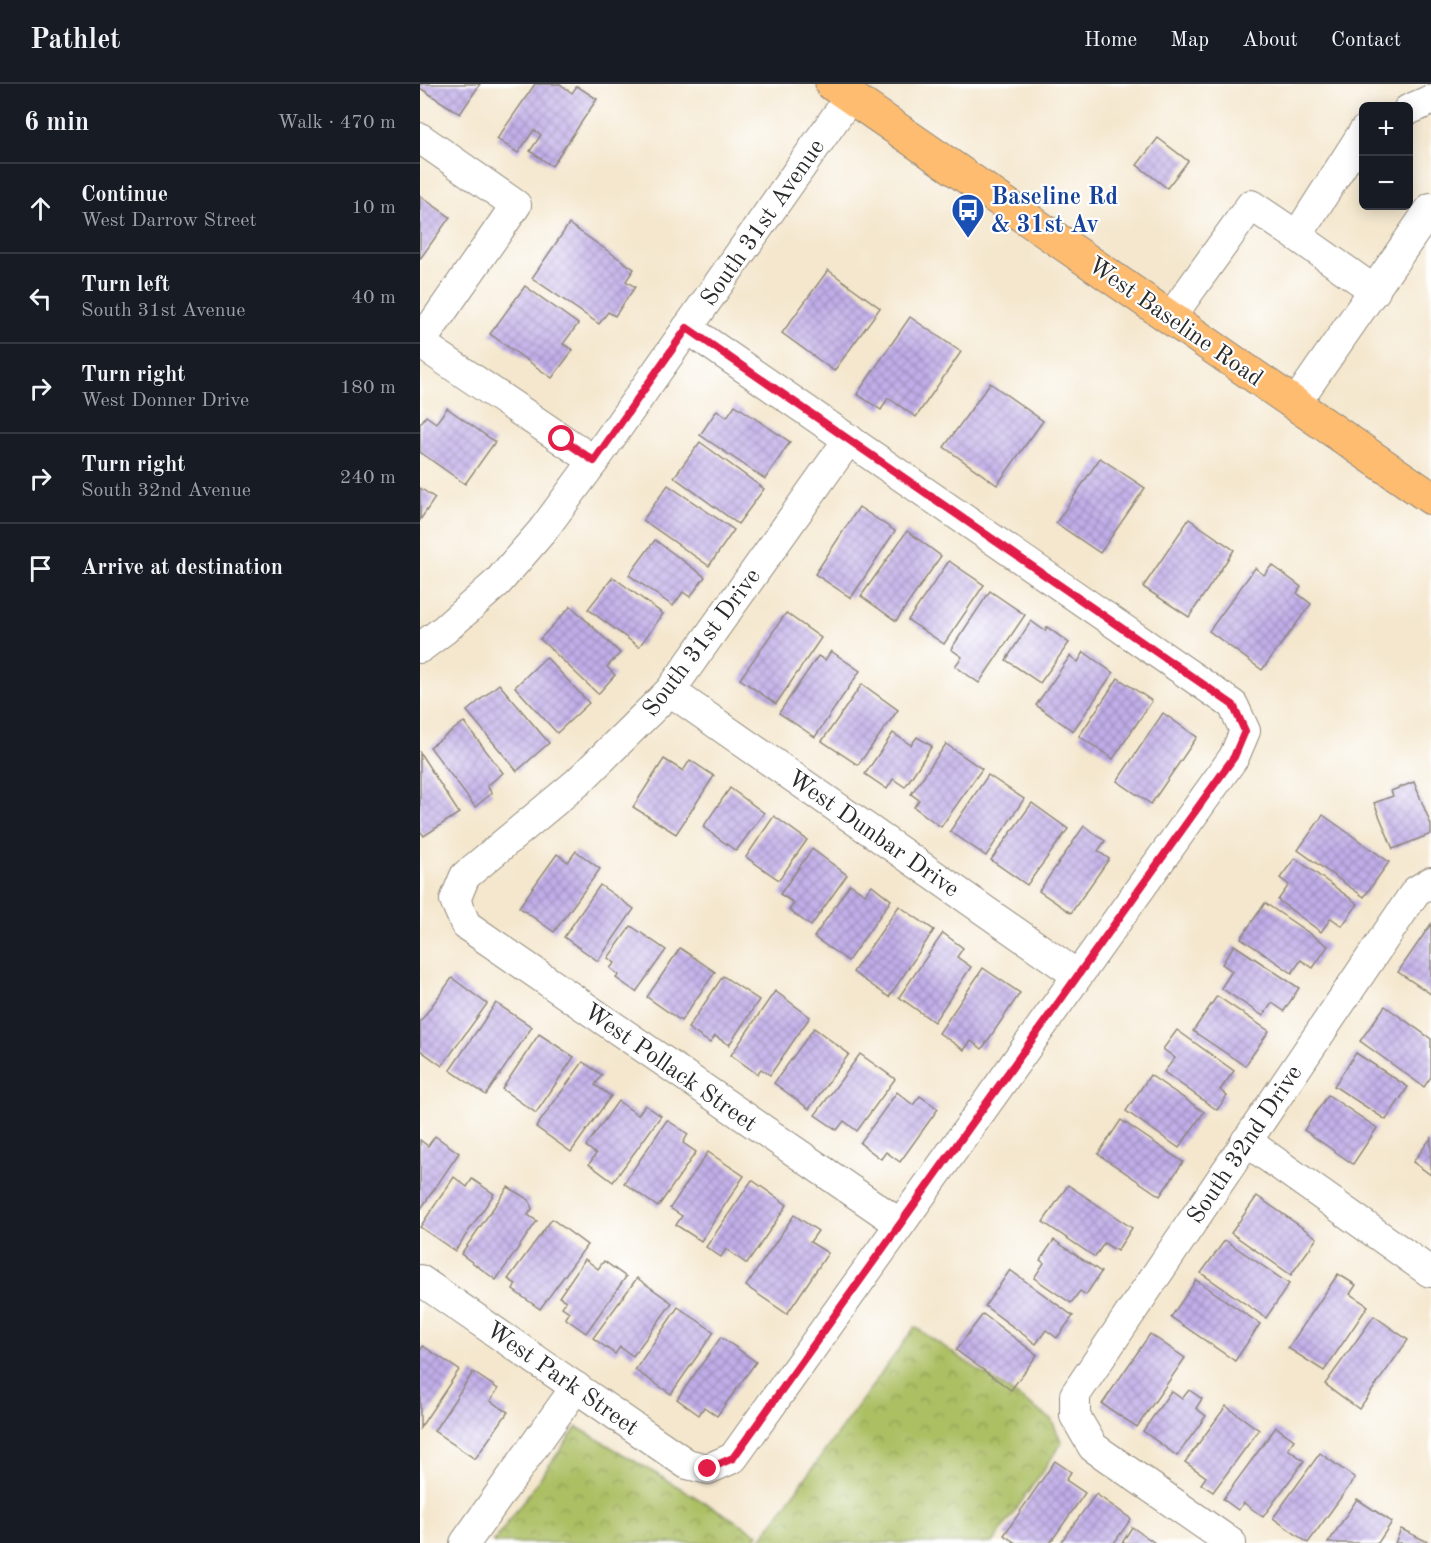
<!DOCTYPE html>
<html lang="en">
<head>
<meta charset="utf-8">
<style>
  :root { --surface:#171b24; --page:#242831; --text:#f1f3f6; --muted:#9ea1a6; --line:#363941 }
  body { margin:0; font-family:"Old Standard TT",serif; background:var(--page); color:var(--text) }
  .controls { position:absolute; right:18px; top:18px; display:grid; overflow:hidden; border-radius:9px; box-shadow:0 3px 15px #0003 }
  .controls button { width:54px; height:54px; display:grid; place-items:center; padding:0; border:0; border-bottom:2px solid var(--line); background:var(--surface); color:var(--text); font:30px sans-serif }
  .stop { position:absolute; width:18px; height:18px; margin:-14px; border:4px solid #e11d48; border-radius:50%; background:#fff }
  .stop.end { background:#e11d48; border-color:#fff; box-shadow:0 2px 6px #0008 }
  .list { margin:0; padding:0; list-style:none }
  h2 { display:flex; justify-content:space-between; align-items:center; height:78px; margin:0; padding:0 24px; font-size:26px }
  h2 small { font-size:20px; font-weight:400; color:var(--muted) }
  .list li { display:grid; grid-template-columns:39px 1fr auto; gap:18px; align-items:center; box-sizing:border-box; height:90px; padding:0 24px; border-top:2px solid var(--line) }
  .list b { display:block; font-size:22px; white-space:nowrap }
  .list p { margin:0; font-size:20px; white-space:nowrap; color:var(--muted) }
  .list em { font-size:20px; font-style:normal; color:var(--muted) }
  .icon { flex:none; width:33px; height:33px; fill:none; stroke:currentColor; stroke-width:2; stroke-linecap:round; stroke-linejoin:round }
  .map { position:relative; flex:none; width:1011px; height:1459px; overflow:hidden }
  header { display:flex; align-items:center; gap:36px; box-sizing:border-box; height:84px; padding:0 30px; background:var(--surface); border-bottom:2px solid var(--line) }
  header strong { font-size:28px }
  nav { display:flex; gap:33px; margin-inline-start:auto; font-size:21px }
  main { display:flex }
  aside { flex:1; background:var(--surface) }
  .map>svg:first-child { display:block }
</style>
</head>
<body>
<header>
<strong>Pathlet</strong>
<nav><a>Home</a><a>Map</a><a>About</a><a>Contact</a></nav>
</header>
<main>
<aside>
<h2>6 min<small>Walk · 470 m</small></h2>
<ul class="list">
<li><svg class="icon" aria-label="ahead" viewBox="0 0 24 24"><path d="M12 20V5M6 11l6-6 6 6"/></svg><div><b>Continue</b><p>West Darrow Street</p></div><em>10 m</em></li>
<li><svg class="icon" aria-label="left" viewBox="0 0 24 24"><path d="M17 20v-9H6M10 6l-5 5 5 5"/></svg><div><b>Turn left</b><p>South 31st Avenue</p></div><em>40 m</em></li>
<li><svg class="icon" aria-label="right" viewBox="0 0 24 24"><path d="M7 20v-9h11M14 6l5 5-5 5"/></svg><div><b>Turn right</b><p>West Donner Drive</p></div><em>180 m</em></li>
<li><svg class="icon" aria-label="right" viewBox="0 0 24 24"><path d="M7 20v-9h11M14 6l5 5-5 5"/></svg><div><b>Turn right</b><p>South 32nd Avenue</p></div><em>240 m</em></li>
<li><svg class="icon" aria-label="arrive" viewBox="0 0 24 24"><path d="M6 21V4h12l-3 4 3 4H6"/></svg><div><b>Arrive at destination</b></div></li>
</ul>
</aside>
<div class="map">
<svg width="1011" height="1459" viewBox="0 0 1011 1459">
  <defs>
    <pattern id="park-crowns" width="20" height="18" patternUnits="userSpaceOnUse" patternTransform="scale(1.5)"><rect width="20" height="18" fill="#acbf63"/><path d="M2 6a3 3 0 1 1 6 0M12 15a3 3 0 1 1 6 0" fill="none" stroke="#8c9b52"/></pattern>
    <pattern id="building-cross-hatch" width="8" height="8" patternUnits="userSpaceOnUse" patternTransform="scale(1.5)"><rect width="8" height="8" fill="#c1aee9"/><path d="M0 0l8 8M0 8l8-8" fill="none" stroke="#9d8ebd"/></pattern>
  </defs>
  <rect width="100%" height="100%" fill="#fff"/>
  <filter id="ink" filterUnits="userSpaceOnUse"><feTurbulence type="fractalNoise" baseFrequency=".0167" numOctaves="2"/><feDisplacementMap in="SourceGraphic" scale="12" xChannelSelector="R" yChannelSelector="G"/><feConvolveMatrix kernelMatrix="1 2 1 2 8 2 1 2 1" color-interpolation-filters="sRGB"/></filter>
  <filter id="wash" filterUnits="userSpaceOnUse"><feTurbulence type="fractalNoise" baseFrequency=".008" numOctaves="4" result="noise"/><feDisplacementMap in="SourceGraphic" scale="24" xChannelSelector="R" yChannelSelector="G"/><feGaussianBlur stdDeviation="1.35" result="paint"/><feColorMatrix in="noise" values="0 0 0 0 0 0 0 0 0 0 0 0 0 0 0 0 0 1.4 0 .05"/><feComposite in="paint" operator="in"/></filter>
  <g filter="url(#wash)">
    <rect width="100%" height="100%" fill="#f4e7ce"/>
    <g fill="url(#park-crowns)" stroke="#6c7547" stroke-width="1.5">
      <polygon points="495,1243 631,1335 642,1359 573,1459 338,1459"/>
      <polygon points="157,1343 338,1450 332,1459 73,1459"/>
    </g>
    <g id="blocks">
      <g fill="url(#building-cross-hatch)">
        <polygon points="0,0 60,0 40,30 0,4"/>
        <polygon points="115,0 140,0 152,9 157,2 177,15 132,82 110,67 121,51 114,46 98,69 77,55"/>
        <polygon points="738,54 768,77 747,104 717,81"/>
        <polygon points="0,112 30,133 0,175"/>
        <polygon points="149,140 214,185 206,197 215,203 195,232 188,228 179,240 112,194"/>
        <polygon points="408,186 460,224 414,287 362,249"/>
        <polygon points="105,202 158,240 143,260 153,266 132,294 70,250"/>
        <polygon points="490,233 541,268 496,333 468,314 461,326 437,310"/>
        <polygon points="570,299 623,337 577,401 524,363"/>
        <polygon points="315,321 370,358 345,395 280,351 297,326 307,333"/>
        <polygon points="27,324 75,358 45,400 0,368 0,340 6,332 16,339"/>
        <polygon points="280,358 344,405 318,440 254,393"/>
        <polygon points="680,374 725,404 680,469 636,439"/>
        <polygon points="248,401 314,446 289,482 223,436"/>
        <polygon points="0,404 15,414 0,436"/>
        <polygon points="439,423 475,447 431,514 395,490"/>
        <polygon points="769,435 814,466 769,533 723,503"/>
        <polygon points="487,447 521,472 476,537 441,512"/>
        <polygon points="235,456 285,493 270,513 263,508 253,522 209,491"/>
        <polygon points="529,477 564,501 524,560 488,536"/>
        <polygon points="852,481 881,503 877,509 891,520 842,586 789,547 835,484 844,491"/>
        <polygon points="193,493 243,530 219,563 168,525"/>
        <polygon points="570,507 605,531 559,599 535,582 542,573 531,565"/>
        <polygon points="151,522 200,569 187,583 195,591 178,610 120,555"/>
        <polygon points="366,529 401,554 356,620 320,595"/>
        <polygon points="611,537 625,547 627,543 649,559 620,599 586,576"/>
        <polygon points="411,567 440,587 395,653 359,629 398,572 405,576"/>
        <polygon points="664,568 693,589 653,647 616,621 650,572 658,578"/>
        <polygon points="126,573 169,619 137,649 95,603"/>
        <polygon points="698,594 732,617 693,675 659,652"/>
        <polygon points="79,600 129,659 97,687 47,627"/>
        <polygon points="442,600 478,626 438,681 402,657"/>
        <polygon points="743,629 777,653 731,720 697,697"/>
        <polygon points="44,638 83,689 67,702 72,709 55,723 10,663"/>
        <polygon points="473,649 491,661 497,653 512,662 485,703 473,695 467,705 445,690"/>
        <polygon points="526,660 562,685 521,743 494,723 499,716 491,710"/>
        <polygon points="0,669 39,729 4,752 0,747"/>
        <polygon points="244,675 263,687 270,676 294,692 256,750 213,723"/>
        <polygon points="568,691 604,715 566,772 530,747"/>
        <polygon points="994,698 1011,741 1011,750 973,765 954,719 973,712 971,707"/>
        <polygon points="310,704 344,729 316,767 283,743"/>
        <polygon points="612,719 648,745 607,801 571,776"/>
        <polygon points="903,731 969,778 944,813 878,766"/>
        <polygon points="354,732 387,756 359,796 326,773"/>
        <polygon points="664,742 685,757 678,767 689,775 651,829 619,807"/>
        <polygon points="392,765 427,791 391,842 369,826 374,819 360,810"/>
        <polygon points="156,767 180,785 134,848 99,823 137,770 148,778"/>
        <polygon points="875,774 938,820 922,842 911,834 901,848 858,816 869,801 860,794"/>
        <polygon points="430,800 445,810 452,801 471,816 428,877 394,853"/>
        <polygon points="180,801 214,825 178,877 144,853"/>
        <polygon points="845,819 908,862 893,884 881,876 872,889 821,854"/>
        <polygon points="479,822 514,846 469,913 433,888"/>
        <polygon points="1011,840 1011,910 978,888"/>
        <polygon points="211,842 246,866 216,908 196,894 199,891 190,884 195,879 188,874"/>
        <polygon points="523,849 543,864 537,873 551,883 514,938 479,913"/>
        <polygon points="814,861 879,904 864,927 852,919 843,932 801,904 812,887 802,880"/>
        <polygon points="260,864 295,888 261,937 227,913"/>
        <polygon points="563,884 600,909 562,965 551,957 544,966 519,949"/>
        <polygon points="303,892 339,916 309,961 295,952 290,959 268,944"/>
        <polygon points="32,894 67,920 22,982 0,966 0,938"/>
        <polygon points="355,907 390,933 350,991 341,985 337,990 311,971"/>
        <polygon points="797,912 849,947 825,982 773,947"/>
        <polygon points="76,919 112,943 66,1011 30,986"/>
        <polygon points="965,922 1011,955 1011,993 1004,1003 940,957"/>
        <polygon points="394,944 429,970 389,1025 354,999"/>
        <polygon points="757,946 814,987 800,1006 807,1012 797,1026 744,988 755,974 743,965"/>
        <polygon points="119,950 154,973 116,1029 82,1005"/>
        <polygon points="936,969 988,1003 966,1036 914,1002"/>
        <polygon points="440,970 475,995 437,1047 424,1037 417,1046 395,1031"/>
        <polygon points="163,978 182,991 175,1001 191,1012 151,1068 116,1043"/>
        <polygon points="730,991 784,1028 759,1064 706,1027"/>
        <polygon points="477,1008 493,1021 500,1012 518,1025 480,1078 466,1068 461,1075 440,1059"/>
        <polygon points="908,1011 957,1044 933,1080 884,1046"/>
        <polygon points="198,1017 218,1031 225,1021 241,1032 193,1098 169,1080 176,1070 166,1062"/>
        <polygon points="247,1036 268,1050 263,1059 276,1068 238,1123 204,1099"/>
        <polygon points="701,1036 763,1078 740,1112 678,1070"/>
        <polygon points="15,1052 39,1069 0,1126 0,1056 8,1062"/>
        <polygon points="1011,1054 1011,1091 993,1078"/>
        <polygon points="288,1068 324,1092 281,1157 256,1141 262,1132 250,1124"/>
        <polygon points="34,1093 47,1103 52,1095 74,1110 35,1167 0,1143"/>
        <polygon points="332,1096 367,1121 327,1180 306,1165 301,1173 286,1163"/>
        <polygon points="648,1101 712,1144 697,1167 684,1159 675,1173 623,1138"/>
        <polygon points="88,1103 109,1116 112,1125 108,1131 117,1137 76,1196 41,1170"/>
        <polygon points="837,1112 897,1154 871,1191 811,1149"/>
        <polygon points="374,1131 398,1147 390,1158 408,1169 367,1230 326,1202"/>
        <polygon points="132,1135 167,1161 120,1225 93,1206 96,1200 88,1195"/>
        <polygon points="634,1156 681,1188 666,1211 660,1207 651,1219 614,1194 624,1179 620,1176"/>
        <polygon points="805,1156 869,1200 846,1234 781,1189"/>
        <polygon points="165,1175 178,1185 184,1177 206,1193 166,1249 145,1234 149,1228 142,1223 146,1217 139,1213"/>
        <polygon points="590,1186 653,1232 637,1254 626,1246 616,1260 565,1222"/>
        <polygon points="918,1190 936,1201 930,1210 948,1222 904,1287 868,1264"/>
        <polygon points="217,1194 252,1219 213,1272 200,1263 195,1270 173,1254"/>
        <polygon points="776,1196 840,1240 815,1277 751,1233"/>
        <polygon points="258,1223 294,1248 251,1310 215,1286"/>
        <polygon points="563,1230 617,1271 591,1306 536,1266"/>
        <polygon points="954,1232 988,1256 939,1325 905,1300"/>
        <polygon points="730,1250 765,1274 717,1343 682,1320"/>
        <polygon points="301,1253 336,1278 297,1332 284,1323 279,1331 257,1315"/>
        <polygon points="3,1262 39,1286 0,1344 0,1267"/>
        <polygon points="53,1288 78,1305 70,1317 88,1328 55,1375 14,1347"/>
        <polygon points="769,1306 782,1315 776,1324 786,1332 757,1372 723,1347 751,1307 762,1315"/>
        <polygon points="806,1322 839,1346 793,1408 781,1400 786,1393 765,1378"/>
        <polygon points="856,1343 874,1356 868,1365 884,1377 843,1433 824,1419 818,1426 803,1415"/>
        <polygon points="900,1369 935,1394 888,1459 853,1434"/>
        <polygon points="635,1377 651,1388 646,1396 665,1409 630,1459 596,1459 584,1451"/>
        <polygon points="676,1410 711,1435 694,1459 640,1459"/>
        <polygon points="937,1415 972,1438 958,1459 908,1459"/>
        <polygon points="712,1443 735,1459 702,1459"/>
        <polygon points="981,1445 1010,1459 975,1459"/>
      </g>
    </g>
  </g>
  <g filter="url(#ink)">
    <use href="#blocks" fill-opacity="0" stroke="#90897c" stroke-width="1.5"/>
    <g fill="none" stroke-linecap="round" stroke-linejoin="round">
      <g stroke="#90897c" stroke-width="32">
        <g id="minor">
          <polyline points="988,26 1011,16"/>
          <polyline points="944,47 877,152 955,207"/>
          <polyline points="0,54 96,121 0,259"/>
          <polyline points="750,234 831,121 877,152"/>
          <polyline points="0,259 174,377"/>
          <polyline points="875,320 1011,124"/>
          <polyline points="429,355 250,607 158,698 45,792 35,816 46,841 480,1140"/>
          <polyline points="0,564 24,546 78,498 123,446 174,377 430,13"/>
          <polyline points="250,607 657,891"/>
          <polyline points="826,1057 1010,1188"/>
          <polyline points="0,1196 267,1380 288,1385 313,1374 814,673 825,647 813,621 267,244"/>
          <polyline points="45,1459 156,1303"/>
          <polyline points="811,1459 673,1363 655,1332 655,1311 996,807 1011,798"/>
        </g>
      </g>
      <g stroke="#90897c" stroke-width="35">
        <polyline id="major" points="412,0 1011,414"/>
      </g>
      <use href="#minor" stroke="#fff" stroke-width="30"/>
      <use href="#major" stroke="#febc70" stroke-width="33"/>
    </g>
  </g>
  <g fill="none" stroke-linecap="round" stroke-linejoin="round" filter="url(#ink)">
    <polyline stroke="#e11d48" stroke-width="8" points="142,355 174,377 267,244 813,621 825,647 814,673 313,1374 288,1385"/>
  </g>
  <defs>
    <g id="bus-pin" transform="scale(1.725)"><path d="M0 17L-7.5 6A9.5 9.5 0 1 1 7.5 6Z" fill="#1a4fb4" stroke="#fff"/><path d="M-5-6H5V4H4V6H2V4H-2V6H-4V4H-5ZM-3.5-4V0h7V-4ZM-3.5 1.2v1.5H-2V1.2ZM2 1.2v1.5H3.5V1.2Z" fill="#fff"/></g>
  </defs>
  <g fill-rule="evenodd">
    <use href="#bus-pin" x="548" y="126"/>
  </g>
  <g text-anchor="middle" stroke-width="4.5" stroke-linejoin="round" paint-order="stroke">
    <g font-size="24" font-weight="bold" fill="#164399" stroke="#fff" text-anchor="start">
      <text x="571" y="120">Baseline Rd<tspan x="571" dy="28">&amp; 31st Av</tspan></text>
    </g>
    <g font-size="24" fill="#2b2b2b" stroke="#fff">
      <text transform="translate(342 138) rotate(-55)" y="8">South 31st Avenue</text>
      <text transform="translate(756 237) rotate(35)" y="8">West Baseline Road</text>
      <text transform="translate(281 558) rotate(-53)" y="8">South 31st Drive</text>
      <text transform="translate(454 749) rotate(35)" y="8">West Dunbar Drive</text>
      <text transform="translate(251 983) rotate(35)" y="8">West Pollack Street</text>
      <text transform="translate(824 1060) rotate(-56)" y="8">South 32nd Drive</text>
      <text transform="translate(143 1294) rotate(35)" y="8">West Park Street</text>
    </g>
  </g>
</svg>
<div class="controls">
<button>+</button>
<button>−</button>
</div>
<div class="stop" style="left:142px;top:355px"></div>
<div class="stop end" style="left:288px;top:1385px"></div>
</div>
</main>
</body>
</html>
